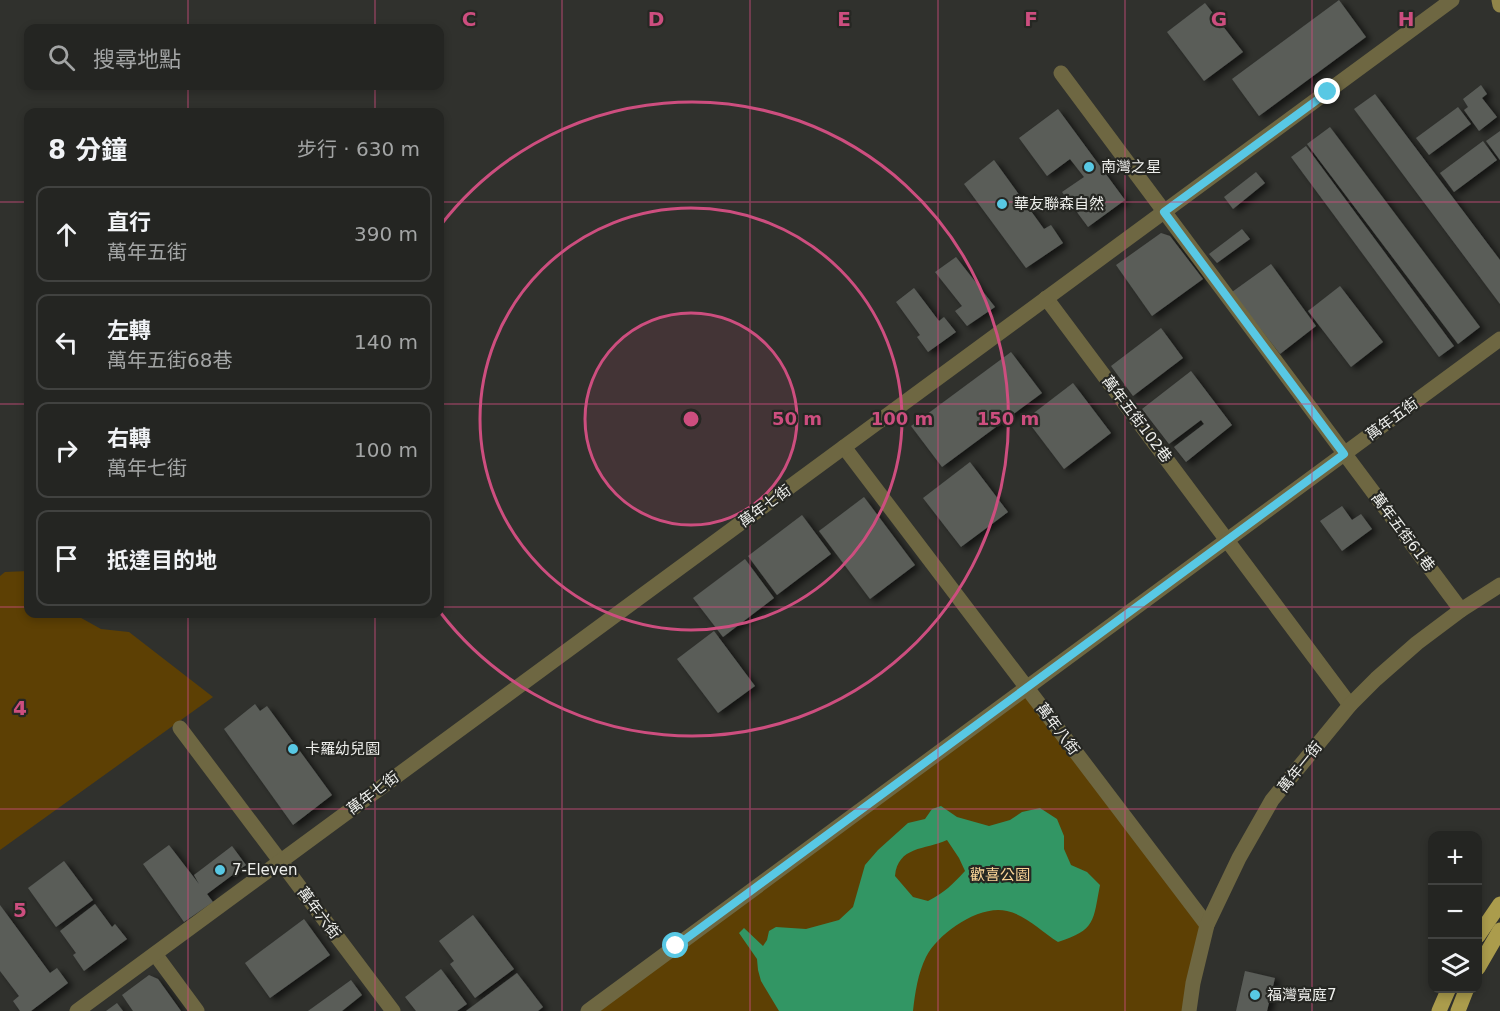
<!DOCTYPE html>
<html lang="zh-TW">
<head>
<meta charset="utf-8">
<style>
  :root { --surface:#242522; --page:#2c2d2a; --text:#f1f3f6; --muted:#a3a5a5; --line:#414240 }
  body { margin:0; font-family:"DejaVu Sans","Noto Sans TC",sans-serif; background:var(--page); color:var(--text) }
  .controls { position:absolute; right:18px; bottom:18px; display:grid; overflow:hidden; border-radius:12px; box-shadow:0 3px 9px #0003 }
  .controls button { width:54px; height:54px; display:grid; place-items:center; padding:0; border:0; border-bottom:2px solid var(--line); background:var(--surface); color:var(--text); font:30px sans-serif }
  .stop { position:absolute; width:18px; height:18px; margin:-14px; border:4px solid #58c8e4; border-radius:50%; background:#fff }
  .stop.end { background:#58c8e4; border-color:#fff; box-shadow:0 2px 6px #0008 }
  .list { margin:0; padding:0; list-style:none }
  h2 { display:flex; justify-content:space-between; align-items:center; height:78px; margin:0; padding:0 24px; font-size:26px }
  h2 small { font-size:20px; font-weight:400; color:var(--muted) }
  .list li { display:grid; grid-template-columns:39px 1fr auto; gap:18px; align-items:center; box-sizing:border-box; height:96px; margin:0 12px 12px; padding:0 12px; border:2px solid var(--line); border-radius:12px }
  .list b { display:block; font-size:22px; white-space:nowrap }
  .list p { margin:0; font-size:20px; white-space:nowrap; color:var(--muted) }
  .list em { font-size:20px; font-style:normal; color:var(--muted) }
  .icon { flex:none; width:33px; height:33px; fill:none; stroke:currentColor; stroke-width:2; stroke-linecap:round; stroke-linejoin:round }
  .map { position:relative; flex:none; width:1500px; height:1011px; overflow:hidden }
  .search { position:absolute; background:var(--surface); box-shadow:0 3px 9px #0003; left:24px; top:24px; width:420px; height:66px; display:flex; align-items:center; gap:15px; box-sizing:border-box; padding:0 21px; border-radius:12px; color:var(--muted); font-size:22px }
  .panel { position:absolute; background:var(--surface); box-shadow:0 3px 9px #0003; left:24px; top:108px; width:420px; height:510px; border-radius:12px }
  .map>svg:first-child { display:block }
</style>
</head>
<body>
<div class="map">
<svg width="1500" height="1011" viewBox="0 0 1500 1011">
  <defs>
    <filter id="shadow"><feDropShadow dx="5" dy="3" stdDeviation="3" flood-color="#0009"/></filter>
  </defs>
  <rect width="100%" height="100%" fill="#30312d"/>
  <g fill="#5d4004">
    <polygon points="28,571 28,614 74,614 101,629 129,632 213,697 0,850 0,576 5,572"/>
    <polygon points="1027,688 1207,925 1189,1011 588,1011"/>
  </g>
  <path fill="#329664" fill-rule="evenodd" d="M941,806L957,817L989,826L1010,820L1022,812L1040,808L1057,819L1064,836V849L1071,865L1087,872L1100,885C1093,921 1096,930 1058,942C1042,932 1026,915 1007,911C980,904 938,933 926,957C918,973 915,993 913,1011H779L761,981L758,970L757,959L739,933L744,928L763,946L767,940L769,931L776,927L806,929L839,920L853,907L865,865L878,850L908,823L925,819L932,809ZM947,840L959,858L965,871C952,885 945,892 928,901L913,897L895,876C898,846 925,850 947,840Z"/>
  <g fill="#5a5d59" filter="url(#shadow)">
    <polygon points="1339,0 1366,37 1259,116 1232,79"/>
    <polygon points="1205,3 1243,52 1204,81 1167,32"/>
    <polygon points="1481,85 1487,94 1482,98 1497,117 1479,131 1464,110 1468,107 1463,99"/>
    <polygon points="1375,94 1500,260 1500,304 1354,109"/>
    <polygon points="1458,107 1471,124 1429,155 1416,138"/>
    <polygon points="1058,109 1125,200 1088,227 1062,192 1084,177 1070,159 1047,176 1019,138"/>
    <polygon points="1330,127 1480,327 1458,344 1307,144"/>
    <polygon points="1500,131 1500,160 1486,141"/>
    <polygon points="1483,141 1497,160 1454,192 1440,173"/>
    <polygon points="1306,146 1454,346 1439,357 1291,157"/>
    <polygon points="994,160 1044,229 1051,225 1063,243 1026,268 964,184"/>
    <polygon points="1256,172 1265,183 1233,209 1224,197"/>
    <polygon points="1242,229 1250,239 1217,263 1209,254"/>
    <polygon points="1161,233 1170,236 1203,279 1152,316 1116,265"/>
    <polygon points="956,257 995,307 967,326 955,311 962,306 935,272"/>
    <polygon points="1271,264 1316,326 1280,354 1232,292"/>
    <polygon points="1340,286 1383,342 1351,367 1308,311"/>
    <polygon points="914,288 939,321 944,317 956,332 928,352 917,337 920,335 896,302"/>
    <polygon points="1161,328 1183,358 1133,396 1111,366"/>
    <polygon points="1011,352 1042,393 942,467 911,426"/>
    <polygon points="1191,371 1232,425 1186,462 1174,447 1204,424 1201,420 1169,444 1142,409"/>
    <polygon points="1073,383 1111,433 1064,469 1026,419"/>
    <polygon points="970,462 1008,512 961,547 923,498"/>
    <polygon points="864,497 915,565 870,599 819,531"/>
    <polygon points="1342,506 1352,520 1361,514 1372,529 1342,551 1320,521"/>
    <polygon points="802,515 831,554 777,595 748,556"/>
    <polygon points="745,559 774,598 723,637 693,598"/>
    <polygon points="714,631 755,686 718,713 677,659"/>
    <polygon points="255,704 260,711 267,706 332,795 293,825 224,729"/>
    <polygon points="169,845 199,884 194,875 232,846 246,865 207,894 213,902 184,922 143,864"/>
    <polygon points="64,861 93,900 56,927 28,888"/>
    <polygon points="95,904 112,927 115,924 127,939 84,971 73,955 76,953 60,931"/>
    <polygon points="0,905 50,973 57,968 68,983 31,1011 20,1011 13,1001 19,996 0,971"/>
    <polygon points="473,915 514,969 475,998 450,964 454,961 439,941"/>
    <polygon points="304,919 330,955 270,998 245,963"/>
    <polygon points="441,969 467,1004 457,1011 416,1011 405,997"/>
    <polygon points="1245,971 1275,978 1267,1011 1236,1011"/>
    <polygon points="517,973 543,1007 538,1011 466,1011"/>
    <polygon points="149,975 158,979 181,1011 133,1011 122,995"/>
    <polygon points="351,980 362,995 342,1011 308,1011"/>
    <polygon points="117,1003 123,1011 106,1011"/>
  </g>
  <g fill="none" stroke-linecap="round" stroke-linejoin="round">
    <g stroke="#6e6742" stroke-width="15">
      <polyline points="1061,73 1461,610"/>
      <polyline points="1046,298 1350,705"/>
      <polyline points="844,447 1207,925"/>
      <polyline points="180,728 393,1011"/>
      <polyline points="155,954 197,1011"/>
      <polyline points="77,1011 1452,0"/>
      <polyline points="588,1011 1500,339"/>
      <polyline points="1189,1011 1193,983 1207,925 1239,858 1272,800 1350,705 1376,679 1417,643 1461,610 1500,585"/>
    </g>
    <polyline stroke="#918549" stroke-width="15" points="1499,0 1500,5"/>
    <g stroke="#ab9c4c" stroke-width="15">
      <polyline points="1478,936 1500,904"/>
      <polyline points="1478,968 1500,930"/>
      <polyline points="1439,1011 1449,988"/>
      <polyline points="1458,1011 1467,988"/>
    </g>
  </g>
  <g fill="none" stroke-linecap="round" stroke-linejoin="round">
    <polyline stroke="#58c8e4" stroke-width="8" points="676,946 1344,454 1164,212 1328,92"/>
  </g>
  <path fill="none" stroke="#cd4e7f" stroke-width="1.5" stroke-opacity="0.55" d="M188,0V28M375,0V28M562,0V1011M750,0V1011M938,0V1011M1125,0V1011M1312,0V1011M188,86V112M375,86V112M0,202H28M440,202H1500M0,404H28M440,404H1500M0,607H28M440,607H1500M188,614V1011M375,614V1011M0,809H1500"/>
  <circle cx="691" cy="419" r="106" fill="#cd4e7f" fill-opacity=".12"/>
  <g fill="none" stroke="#cd4e7f" stroke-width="3">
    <circle cx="691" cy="419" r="106"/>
    <circle cx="691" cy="419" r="211"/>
    <path d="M440 226A317 317 0 1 1 440 612"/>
  </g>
  <g fill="#58c8e4" stroke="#262723" stroke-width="2">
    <circle cx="1089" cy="167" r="6"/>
    <circle cx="1002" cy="204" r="6"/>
    <circle cx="293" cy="749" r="6"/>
    <circle cx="220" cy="870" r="6"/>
    <circle cx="1255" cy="995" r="6"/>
  </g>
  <g text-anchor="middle" stroke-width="4.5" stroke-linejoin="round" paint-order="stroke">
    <g font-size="15" fill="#edeeeb" stroke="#262723" text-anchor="start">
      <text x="1101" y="172">南灣之星</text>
      <text x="1014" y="209">華友聯森自然</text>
      <text x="305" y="754">卡羅幼兒園</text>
      <text x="232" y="875">7-Eleven</text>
      <text x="1267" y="1000">福灣寬庭7</text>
    </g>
    <g font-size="15" fill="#edeeeb" stroke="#262723">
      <text transform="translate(1137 419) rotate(53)" y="5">萬年五街102巷</text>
      <text transform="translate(1392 419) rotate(-36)" y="5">萬年五街</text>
      <text transform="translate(765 506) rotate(-36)" y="5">萬年七街</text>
      <text transform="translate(1403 532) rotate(53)" y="5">萬年五街61巷</text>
      <text transform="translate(1058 729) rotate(53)" y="5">萬年八街</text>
      <text transform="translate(1300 767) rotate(-51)" y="5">萬年一街</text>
      <text transform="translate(373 793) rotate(-37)" y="5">萬年七街</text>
      <text transform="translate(319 913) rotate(53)" y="5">萬年六街</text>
    </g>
    <g font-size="15" fill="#fcd597" stroke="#262723">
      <text x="1000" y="880">歡喜公園</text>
    </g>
  </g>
  <g font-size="20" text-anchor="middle" font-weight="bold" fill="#cd4e7f" stroke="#262723" stroke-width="4.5" stroke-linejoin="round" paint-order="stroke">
    <text x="469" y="26">C</text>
    <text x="656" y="26">D</text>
    <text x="844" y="26">E</text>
    <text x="1031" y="26">F</text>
    <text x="1219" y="26">G</text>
    <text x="1406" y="26">H</text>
    <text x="20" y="715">4</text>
    <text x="20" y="917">5</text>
  </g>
  <circle cx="691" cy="419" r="9" fill="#cd4e7f" stroke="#262723" stroke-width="3"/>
  <g font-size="18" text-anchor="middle" font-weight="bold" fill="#cd4e7f" stroke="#262723" stroke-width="4.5" stroke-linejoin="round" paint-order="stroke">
    <text x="797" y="425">50 m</text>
    <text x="902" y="425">100 m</text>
    <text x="1008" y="425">150 m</text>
  </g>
</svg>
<div class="controls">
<button>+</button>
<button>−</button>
<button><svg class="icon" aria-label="layers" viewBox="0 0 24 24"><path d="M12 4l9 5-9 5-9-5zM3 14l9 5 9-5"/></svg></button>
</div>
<div class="stop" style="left:676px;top:946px"></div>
<div class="stop end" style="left:1328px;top:92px"></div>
<div class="search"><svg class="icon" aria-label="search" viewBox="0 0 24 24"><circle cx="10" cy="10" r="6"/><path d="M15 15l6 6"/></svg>搜尋地點</div>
<section class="panel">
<h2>8 分鐘<small>步行 · 630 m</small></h2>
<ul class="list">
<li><svg class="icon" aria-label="ahead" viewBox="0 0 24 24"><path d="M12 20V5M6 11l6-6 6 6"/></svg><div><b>直行</b><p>萬年五街</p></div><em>390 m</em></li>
<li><svg class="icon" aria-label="left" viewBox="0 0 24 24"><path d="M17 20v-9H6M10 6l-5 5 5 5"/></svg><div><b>左轉</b><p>萬年五街68巷</p></div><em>140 m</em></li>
<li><svg class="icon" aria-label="right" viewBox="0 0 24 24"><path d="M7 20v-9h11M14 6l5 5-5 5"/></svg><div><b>右轉</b><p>萬年七街</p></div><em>100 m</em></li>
<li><svg class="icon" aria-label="arrive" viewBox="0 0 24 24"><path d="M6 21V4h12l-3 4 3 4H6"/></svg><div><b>抵達目的地</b></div></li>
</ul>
</section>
</div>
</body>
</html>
